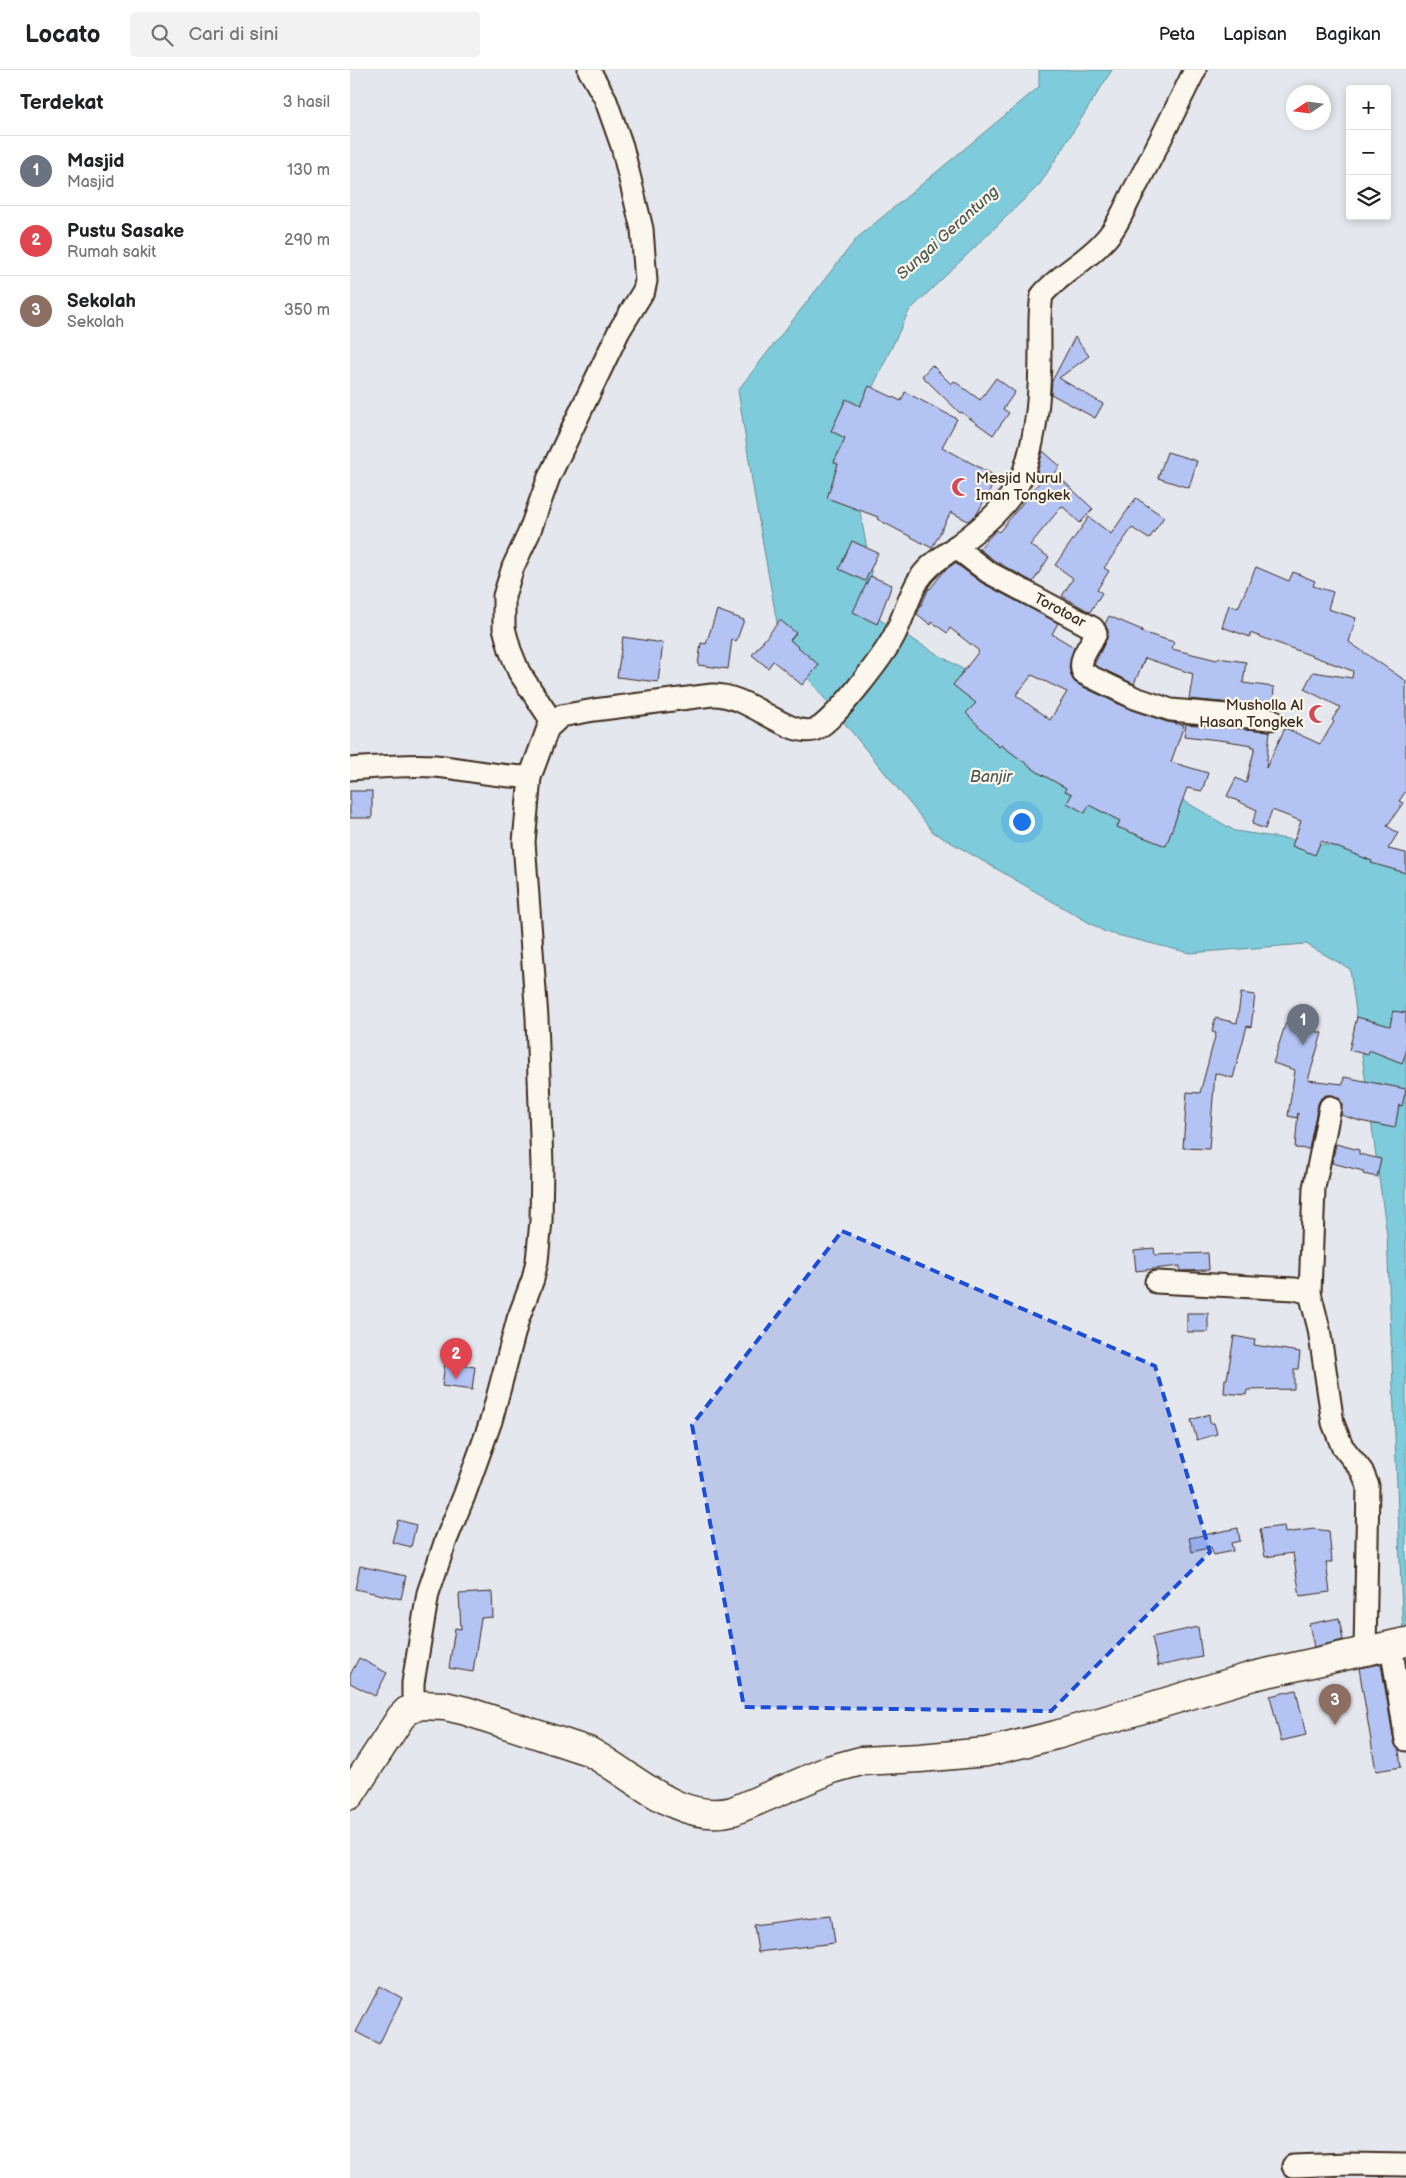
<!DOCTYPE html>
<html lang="id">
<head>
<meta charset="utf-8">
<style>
  :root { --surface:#fff; --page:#f2f2f2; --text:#202124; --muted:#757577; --line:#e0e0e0; --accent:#d93025 }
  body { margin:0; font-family:"Balsamiq Sans",sans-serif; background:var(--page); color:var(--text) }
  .controls { position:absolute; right:15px; top:15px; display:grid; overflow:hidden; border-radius:5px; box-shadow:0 2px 8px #0003 }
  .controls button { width:45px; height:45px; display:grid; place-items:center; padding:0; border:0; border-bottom:1px solid var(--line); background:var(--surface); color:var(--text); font:25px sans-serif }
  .compass { position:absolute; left:936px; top:15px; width:45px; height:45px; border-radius:50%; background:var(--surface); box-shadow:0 2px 8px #0003; rotate:257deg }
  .you { position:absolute; left:671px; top:751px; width:18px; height:18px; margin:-12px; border:4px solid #fff; border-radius:50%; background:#1a73e8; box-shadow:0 0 0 8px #1a73e833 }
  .badge { display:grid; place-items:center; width:32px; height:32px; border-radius:50%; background:var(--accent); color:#fff; font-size:16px; font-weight:700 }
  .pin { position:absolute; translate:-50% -41px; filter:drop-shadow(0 1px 2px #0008) }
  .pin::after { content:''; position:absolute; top:26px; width:18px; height:15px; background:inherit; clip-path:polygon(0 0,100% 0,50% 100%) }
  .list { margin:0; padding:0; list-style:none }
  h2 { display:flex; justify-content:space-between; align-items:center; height:65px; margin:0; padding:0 20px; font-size:21px }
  h2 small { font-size:16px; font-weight:400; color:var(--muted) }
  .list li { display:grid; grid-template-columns:32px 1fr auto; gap:15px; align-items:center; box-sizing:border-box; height:70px; padding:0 20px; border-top:1px solid var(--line) }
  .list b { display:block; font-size:19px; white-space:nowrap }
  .list p { margin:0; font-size:16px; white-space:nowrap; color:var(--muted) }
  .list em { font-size:16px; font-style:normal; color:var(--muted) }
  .icon { flex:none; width:28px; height:28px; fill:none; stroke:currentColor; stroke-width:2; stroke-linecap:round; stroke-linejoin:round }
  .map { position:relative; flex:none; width:1056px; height:2108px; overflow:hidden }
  header { display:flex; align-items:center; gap:30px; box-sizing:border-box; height:70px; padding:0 25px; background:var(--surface); border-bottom:1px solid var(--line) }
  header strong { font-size:24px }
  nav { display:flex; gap:28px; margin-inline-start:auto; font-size:18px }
  .search { width:350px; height:45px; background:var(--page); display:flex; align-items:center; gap:12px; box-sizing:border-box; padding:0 18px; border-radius:5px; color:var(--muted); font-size:19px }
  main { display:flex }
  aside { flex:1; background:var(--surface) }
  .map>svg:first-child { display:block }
</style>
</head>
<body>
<header>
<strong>Locato</strong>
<div class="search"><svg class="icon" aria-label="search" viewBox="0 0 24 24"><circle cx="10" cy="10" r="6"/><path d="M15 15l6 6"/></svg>Cari di sini</div>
<nav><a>Peta</a><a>Lapisan</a><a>Bagikan</a></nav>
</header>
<main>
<aside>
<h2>Terdekat<small>3 hasil</small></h2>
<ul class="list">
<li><span class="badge" style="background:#6b7280">1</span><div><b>Masjid</b><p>Masjid</p></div><em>130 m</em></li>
<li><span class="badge" style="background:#e0444e">2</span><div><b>Pustu Sasake</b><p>Rumah sakit</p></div><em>290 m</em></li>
<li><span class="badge" style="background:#8d6e63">3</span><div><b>Sekolah</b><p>Sekolah</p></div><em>350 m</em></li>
</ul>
</aside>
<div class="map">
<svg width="1056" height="2108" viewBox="0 0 1056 2108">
  <rect width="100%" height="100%" fill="#e5e7ee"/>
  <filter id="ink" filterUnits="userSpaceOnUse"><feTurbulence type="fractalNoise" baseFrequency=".02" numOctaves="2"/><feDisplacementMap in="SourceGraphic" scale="10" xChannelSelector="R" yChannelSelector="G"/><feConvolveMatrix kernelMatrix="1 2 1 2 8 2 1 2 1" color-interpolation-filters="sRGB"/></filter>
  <g filter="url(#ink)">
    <polygon fill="#7ecbdc" stroke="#638b90" points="689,0 762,0 690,114 559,241 497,371 530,550 885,761 1056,787 1056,1642 1037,1165 1000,899 956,874 840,883 755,862 583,762 431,575 405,429 388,320 507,168 689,17"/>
    <g fill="#b3c3f3" stroke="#3b2a1e" fill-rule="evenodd">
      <polygon points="725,267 739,286 709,308 753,334 745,348 701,324 702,311"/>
      <polygon points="582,295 601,314 604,311 630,330 646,308 665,322 653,339 659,343 643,365 611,342 610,343 572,306"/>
      <polygon points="519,316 551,331 555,322 607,349 592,377 647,407 627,444 618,451 601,442 582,478 527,449 528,447 477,428 488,394 484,392 495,368 481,361 496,329 510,336"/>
      <polygon points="693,381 710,396 705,403 743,439 730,453 712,436 680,475 699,487 683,512 645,491 629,479 646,460 649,462 693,408 687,403"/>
      <polygon points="817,382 847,391 839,418 808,408"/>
      <polygon points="786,428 814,447 799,469 782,458 754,498 759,501 747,520 752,523 740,542 712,526 723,508 705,495 739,447 761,464"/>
      <polygon points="502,471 528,483 515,511 489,499"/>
      <path d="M605,493L632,513L708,553L702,564L724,577L719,597L721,606L727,614L781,640L817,652L834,655L821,692L858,703L852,721L837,718L816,776L767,757L770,751L739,735L735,743L717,733L722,724L715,721L716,718L689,703L651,675L649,677L616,643L626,633L603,615L629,581L600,558L597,563L582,552L581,555L567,544L579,518L580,519L594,501ZM682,605L717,622L700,650L666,625Z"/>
      <polygon points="906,497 939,511 943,502 965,511 963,516 983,522 978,539 1006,548 999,572 1056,611 1056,721 1049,731 1053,733 1037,756 1048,763 1038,779 1056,783 1056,803 1021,793 1022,791 971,771 965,785 942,776 951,751 922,740 915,759 902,754 907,740 877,726 886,708 896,713 905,677 901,677 902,675 877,671 834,666 836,654 920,661 916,698 935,658 970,674 984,652 982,650 990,637 954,619 963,602 1002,608 1003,601 900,563 900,567 872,557 879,535 888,538"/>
      <polygon points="520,506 542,515 527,554 503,542"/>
      <polygon points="367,540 394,550 386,572 382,569 378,599 348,595 351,573 356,574"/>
      <polygon points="759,546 792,560 791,562 824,572 822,579 867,590 868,588 896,592 893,613 924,617 923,633 904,631 904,635 839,629 843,604 795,588 784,614 744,595 757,568 758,562 755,554"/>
      <polygon points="430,550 446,563 440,570 469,595 452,615 423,591 418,598 402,585"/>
      <polygon points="273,567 313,573 308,612 267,607"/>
      <rect x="0" y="721" width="22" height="27"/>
      <polygon points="891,923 905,925 901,957 897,956 883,1008 865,1003 859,1079 833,1078 837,1022 850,1023 866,963 862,962 865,948 887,953"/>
      <polygon points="1043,941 1056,943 1056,983 1052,993 1019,980 1018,985 999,980 1007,947 1040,956"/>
      <polygon points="936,952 972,963 958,1010 993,1014 994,1007 1056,1019 1052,1036 1049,1035 1045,1058 1010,1051 991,1045 992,1033 989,1028 983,1025 976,1025 971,1028 968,1034 959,1079 945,1078 948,1043 947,1048 938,1046 945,1000 923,993"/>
      <polygon points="986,1074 1009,1080 1009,1084 1031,1089 1027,1107 1013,1104 1013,1101 982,1093"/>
      <polygon points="804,1178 805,1185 858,1183 859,1200 830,1201 830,1196 786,1201 784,1180"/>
      <rect x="837" y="1243" width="21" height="19"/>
      <polygon points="884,1266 905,1270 904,1275 950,1282 948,1299 944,1299 944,1319 897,1320 896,1325 874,1323 875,1309 877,1309"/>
      <polygon points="95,1293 125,1297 122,1320 92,1316"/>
      <polygon points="859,1344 860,1353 864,1353 867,1364 847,1370 841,1350"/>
      <polygon points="48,1450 66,1455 61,1477 42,1472"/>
      <polygon points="934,1456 935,1463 964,1459 979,1461 982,1492 976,1492 980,1522 950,1526 943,1483 915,1487 910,1459"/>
      <polygon points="888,1458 890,1471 881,1473 883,1481 863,1485 861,1477 842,1482 839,1468"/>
      <polygon points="10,1496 56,1506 51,1529 5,1519"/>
      <polygon points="142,1522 143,1547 131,1548 123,1602 99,1598 105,1558 111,1559 109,1524"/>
      <polygon points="989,1548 993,1570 964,1577 959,1554"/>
      <polygon points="848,1557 852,1587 808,1596 802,1567"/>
      <polygon points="9,1588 37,1603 25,1626 0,1613 0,1605"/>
      <polygon points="1031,1594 1044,1672 1049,1680 1051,1697 1026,1701 1009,1598"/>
      <polygon points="946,1620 956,1665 931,1671 920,1626"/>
      <polygon points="481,1845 485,1873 408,1882 404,1855"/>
      <polygon points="30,1916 52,1928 29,1974 6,1962"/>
    </g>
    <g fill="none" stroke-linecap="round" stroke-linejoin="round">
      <g stroke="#3b2a1e" stroke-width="25">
        <g id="street">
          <path d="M605,477L638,502L743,558L746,563C741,576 727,588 733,603L785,628L821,640L921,649"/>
          <polyline points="203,653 169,602 160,580 154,558 154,526 163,497 179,463 199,407 269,261 294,220 296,211 292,159 272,76 255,28 239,0"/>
          <path d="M0,699C28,697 57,694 85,696C118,699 147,707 180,707L198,658L211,646L244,640L362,625C397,623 437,667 464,660C482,655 534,585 544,566C553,549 558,528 568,511C577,496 591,488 604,478C631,458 663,433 674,401C688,361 690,319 690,277C690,260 689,242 692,225C710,204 735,192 753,172C767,158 775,137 784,120C806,80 825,40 845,0"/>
          <polyline points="980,1037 964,1118 960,1223 969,1259 983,1353 992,1376 1012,1401 1018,1416 1015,1581"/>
          <polyline points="806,1212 945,1219 960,1223"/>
          <polyline points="1041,1575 1056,1670"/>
          <polyline points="63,1637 63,1613 78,1523 96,1470 114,1426 141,1351 168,1249 183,1209 187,1191 191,1151 192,1096 187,948 174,772 180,707"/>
          <polyline points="943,2096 999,2094 1056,2095"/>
        </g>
      </g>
      <g stroke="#3b2a1e" stroke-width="31">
        <path id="secondary" d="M0,1725L51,1647L57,1641L70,1635L95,1636L116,1641L238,1681C282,1704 329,1755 383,1741L482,1699L511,1691L570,1688L637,1682L706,1665L903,1606L1056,1572"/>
      </g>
      <use href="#street" stroke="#fbf7ec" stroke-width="21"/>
      <use href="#secondary" stroke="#fbf7ec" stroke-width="28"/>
    </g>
  </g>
  <path fill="#1d4ed8" fill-opacity="0.2" stroke="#1d4ed8" stroke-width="4" stroke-dasharray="10 6" stroke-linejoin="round" d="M492,1161L805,1296L860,1482L701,1641L394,1637L342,1355Z"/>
  <defs>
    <g id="mosque-bare" transform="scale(1.5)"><path d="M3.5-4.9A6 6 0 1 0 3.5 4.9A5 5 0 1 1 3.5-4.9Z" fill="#d1495b" stroke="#fbf7ec" stroke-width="2.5" paint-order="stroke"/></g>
  </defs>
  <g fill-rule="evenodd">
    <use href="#mosque-bare" x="611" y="417"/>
    <use href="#mosque-bare" x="968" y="644"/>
  </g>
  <g text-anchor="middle" stroke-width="4.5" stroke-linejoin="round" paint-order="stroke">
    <g font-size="15" fill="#3b2a1e" stroke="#fbf7ec" text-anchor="start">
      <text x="626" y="413">Mesjid Nurul<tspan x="626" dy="17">Iman Tongkek</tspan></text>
      <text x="953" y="640" text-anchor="end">Musholla Al<tspan x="953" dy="17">Hasan Tongkek</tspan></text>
    </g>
    <g font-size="15" fill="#3b2a1e" stroke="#fbf7ec">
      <text transform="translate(710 540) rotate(28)" y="5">Torotoar</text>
    </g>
    <g font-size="16" font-style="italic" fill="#4f5a57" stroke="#fbf7ec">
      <text transform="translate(597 162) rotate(-42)" y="6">Sungai Gerantung</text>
      <text x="641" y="712">Banjir</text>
    </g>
  </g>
</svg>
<div class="controls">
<button>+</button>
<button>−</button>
<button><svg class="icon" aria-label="layers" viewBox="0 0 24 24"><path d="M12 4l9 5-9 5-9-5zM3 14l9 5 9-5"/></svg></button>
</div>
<svg class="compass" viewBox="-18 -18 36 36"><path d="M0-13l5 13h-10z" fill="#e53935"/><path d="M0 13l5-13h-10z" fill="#757577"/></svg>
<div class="you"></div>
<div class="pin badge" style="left:953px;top:975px;background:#6b7280">1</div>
<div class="pin badge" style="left:106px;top:1309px;background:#e0444e">2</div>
<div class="pin badge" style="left:985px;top:1655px;background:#8d6e63">3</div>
</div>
</main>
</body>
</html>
